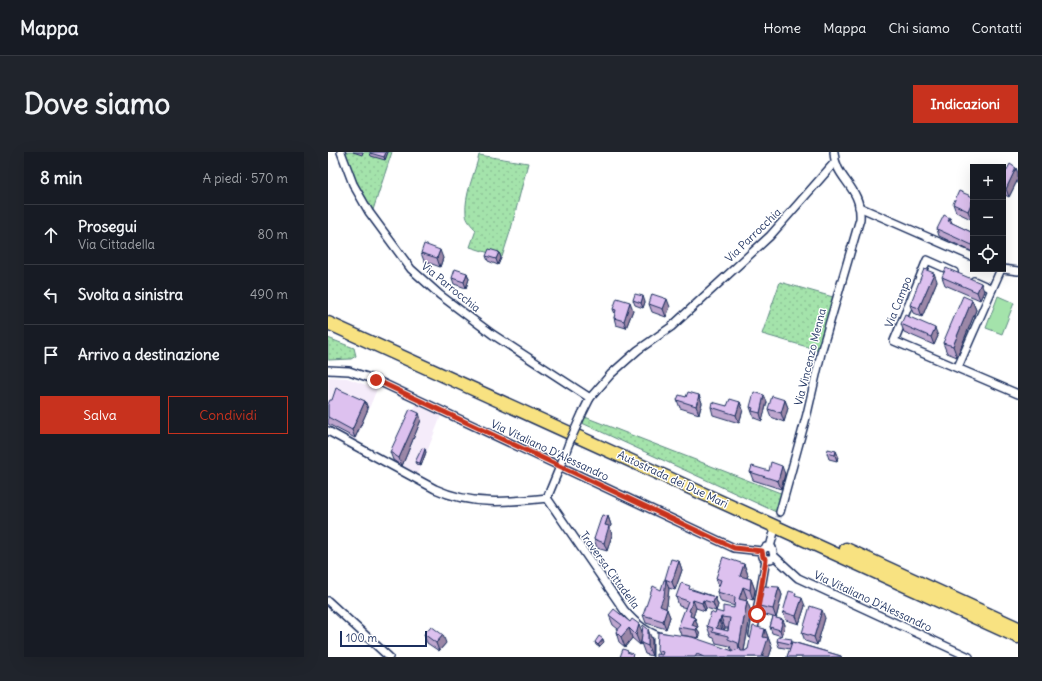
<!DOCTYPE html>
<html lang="it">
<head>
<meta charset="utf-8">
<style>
  :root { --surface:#171b24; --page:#20242c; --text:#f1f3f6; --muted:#9ea1a6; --line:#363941; --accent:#c8321e }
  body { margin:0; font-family:Delius,sans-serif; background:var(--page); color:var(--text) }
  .controls { position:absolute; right:12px; top:12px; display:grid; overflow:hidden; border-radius:0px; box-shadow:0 4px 16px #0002 }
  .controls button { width:36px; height:36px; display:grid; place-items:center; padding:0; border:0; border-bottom:1px solid var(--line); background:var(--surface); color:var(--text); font:20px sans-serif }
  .scale { position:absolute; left:12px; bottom:10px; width:87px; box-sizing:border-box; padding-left:4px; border:2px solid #1b2f5e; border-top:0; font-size:11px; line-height:14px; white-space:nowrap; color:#1b2f5e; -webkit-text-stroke:3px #fff; paint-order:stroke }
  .stop { position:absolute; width:12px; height:12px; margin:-9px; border:3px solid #c8321e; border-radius:50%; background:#fff }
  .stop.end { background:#c8321e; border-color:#fff; box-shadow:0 1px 4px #0008 }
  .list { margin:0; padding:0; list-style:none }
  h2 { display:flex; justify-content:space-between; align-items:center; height:52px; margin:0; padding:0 16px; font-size:17px }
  h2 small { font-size:13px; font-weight:400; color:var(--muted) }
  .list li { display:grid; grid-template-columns:26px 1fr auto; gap:12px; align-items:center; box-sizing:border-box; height:60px; padding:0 16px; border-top:1px solid var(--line) }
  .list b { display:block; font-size:15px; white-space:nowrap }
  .list p { margin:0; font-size:13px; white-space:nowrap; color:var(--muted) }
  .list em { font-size:13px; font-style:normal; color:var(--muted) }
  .actions { display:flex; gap:8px; padding:12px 16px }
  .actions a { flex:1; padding:9px 0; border:1px solid var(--accent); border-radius:0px; text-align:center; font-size:14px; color:var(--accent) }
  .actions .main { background:var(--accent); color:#fff }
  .icon { flex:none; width:22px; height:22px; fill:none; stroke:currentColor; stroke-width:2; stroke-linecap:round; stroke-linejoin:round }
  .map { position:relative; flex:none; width:690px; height:505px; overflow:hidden; border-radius:0px }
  header { display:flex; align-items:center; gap:24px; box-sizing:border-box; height:56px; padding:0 20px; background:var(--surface); border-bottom:1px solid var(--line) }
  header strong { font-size:19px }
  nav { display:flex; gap:22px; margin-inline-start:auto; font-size:14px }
  .intro { display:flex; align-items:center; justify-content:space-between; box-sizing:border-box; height:96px; padding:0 24px }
  h1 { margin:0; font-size:28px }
  .button { padding:10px 18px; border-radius:0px; background:var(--accent); color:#fff; font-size:14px; font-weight:700 }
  main { display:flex; gap:24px; padding:0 24px }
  aside { flex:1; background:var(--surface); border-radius:0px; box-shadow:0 4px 16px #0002 }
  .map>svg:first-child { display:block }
</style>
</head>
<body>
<header>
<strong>Mappa</strong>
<nav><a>Home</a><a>Mappa</a><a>Chi siamo</a><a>Contatti</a></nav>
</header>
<div class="intro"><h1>Dove siamo</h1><a class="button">Indicazioni</a></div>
<main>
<aside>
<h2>8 min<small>A piedi · 570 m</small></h2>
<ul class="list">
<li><svg class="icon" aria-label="ahead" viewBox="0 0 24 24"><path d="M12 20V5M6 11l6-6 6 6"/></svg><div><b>Prosegui</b><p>Via Cittadella</p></div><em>80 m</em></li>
<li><svg class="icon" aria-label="left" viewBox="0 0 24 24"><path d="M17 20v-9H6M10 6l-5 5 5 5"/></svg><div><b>Svolta a sinistra</b></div><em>490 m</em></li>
<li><svg class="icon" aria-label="arrive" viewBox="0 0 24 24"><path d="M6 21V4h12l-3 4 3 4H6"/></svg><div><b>Arrivo a destinazione</b></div></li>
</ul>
<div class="actions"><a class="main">Salva</a><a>Condividi</a></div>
</aside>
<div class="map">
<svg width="690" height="505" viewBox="0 0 690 505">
  <defs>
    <pattern id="grass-dots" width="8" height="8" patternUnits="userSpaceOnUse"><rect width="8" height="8" fill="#a4e3ab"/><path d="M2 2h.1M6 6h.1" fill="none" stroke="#8dc396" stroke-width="1.8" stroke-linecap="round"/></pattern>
  </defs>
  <rect width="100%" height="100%" fill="#fff"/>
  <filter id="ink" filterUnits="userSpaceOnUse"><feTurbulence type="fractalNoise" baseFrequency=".025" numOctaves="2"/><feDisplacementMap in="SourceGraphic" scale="8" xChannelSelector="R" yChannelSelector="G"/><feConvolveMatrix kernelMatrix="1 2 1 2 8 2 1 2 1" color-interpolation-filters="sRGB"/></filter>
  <g filter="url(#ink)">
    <g fill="#f5ecfa">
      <polygon points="0,225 19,226 49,237 25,295 0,281"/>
      <polygon points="88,253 113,264 89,325 63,311"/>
    </g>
    <g fill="url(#grass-dots)" stroke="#608984">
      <polygon points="15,0 64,0 44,61 27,31"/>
      <path d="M151,3L200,11L183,77L174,105L142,95L148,78C144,74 138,68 138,62C136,43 147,21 151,3Z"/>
      <polygon points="452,130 505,145 490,198 434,182"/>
      <polygon points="0,186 26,196 28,204 23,207 0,208"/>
      <polygon points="257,265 455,342 448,360 254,271"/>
    </g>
    <polygon fill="#a4e3ab" stroke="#608984" points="670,144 686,151 674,182 658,176"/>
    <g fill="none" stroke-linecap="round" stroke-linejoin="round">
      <polyline stroke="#d1d5df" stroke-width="7" stroke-dasharray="7 3.5" stroke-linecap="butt" points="447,376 452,360"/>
      <g stroke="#1b2f5e" stroke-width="10">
        <g id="street">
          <polyline points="13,0 25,32 41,60 83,117 112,143 164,182 262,246"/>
          <polyline points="531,55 645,105"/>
          <polyline points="675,117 690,119"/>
          <polyline points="626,120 599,108 566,189 690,242"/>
          <polyline points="646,129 664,137"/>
          <polyline points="630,215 673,117"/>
          <polyline points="0,218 21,219 48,228 406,396 434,399"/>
          <polyline points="254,262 262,246 283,222 310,198 343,175 442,84 507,10"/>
          <path d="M0,279L107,337C144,354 180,350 219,346L231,317"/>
          <polyline points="235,307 241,291"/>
          <path d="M219,346L296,458C308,472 320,482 338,486"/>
          <path d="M452,360L479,262L494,197L532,67C534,34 507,28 506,0"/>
          <polyline points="442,395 446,380"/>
          <polyline points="446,404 443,407 438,407 435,405 434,399 438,395 444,396 446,404 470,426 641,505"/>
          <polyline points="0,449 61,505"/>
          <polyline points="425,483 438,407"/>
          <polyline points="329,505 329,484"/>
        </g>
      </g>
      <g stroke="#1b2f5e" stroke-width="15">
        <g id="highway">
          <polyline points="0,171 690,485"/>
          <polyline points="518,397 690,476"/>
        </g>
      </g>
      <use href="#street" stroke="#fff" stroke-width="7"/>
      <use href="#highway" stroke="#f8e281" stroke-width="12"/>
      <g stroke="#1b2f5e" stroke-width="10" stroke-linecap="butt">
        <g id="street-bridge">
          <polyline points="241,291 254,262"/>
          <polyline points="231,317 235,307"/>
        </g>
      </g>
      <use href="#street-bridge" stroke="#fff" stroke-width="7"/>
    </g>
    <g fill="#bea6ce" stroke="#1b2f5e" fill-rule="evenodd">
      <polygon points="25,0 35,0 34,3"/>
      <polygon points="60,0 57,8 43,4 42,1"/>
      <polygon points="688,16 690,21 690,27 681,45 675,42 675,25"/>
      <polygon points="645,45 645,63 643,67 628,60 625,52"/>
      <polygon points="624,71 643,80 645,76 645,100 611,84 609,77"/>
      <polygon points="171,100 173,106 170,113 160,109 158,104"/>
      <polygon points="93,101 115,106 112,115 96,109"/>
      <polygon points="139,121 141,127 138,136 126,132 124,126"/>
      <polygon points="614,125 656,139 652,148 617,133"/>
      <polygon points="609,129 594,165 585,161 582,153"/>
      <polygon points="305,148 317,150 315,156 307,153"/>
      <polygon points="644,148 648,158 629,205 619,201 615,191"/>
      <polygon points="321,152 342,155 338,165 324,160"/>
      <polygon points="285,157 305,158 298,176 288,173 286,166 287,162"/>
      <polygon points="573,172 610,184 606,193 576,180"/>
      <polygon points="371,243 374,251 371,262 352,256 349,248 358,245"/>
      <polygon points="436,243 439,250 434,269 426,266 422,255"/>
      <polygon points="4,248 37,249 40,257 27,286 0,272 0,252"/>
      <polygon points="457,248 460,256 456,270 443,265 440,257"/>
      <polygon points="412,250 415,258 411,271 385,263 383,255 399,254"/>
      <polygon points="93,268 74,314 65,308 62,300"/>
      <polygon points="508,299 510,304 509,309 501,307 499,301"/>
      <polygon points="98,300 93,314 88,312 87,310"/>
      <polygon points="441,319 457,322 453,337 425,328 422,320"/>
      <polygon points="280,364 283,373 282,376 284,383 279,399 269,396 266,387"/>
      <polygon points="351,409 354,418 347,438 341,436 339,453 338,456 342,465 338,477 318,471 315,463 333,438 337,428 337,427"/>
      <path d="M416,412L420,423L419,426L423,427L427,438L425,448L419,446L418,449L423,459L416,499H417L420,497L437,477L444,496L441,505H328L331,503L329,498L405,499H406L403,497L402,494L388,491L386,486L383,485L379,474L387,462L395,461L406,456L407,454L393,450L389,440L391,435L388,426ZM397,476H400V479H396Z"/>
      <polygon points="451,435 454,443 448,466 455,468 457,473 454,484 444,481 442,475 445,465 434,462 431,454"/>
      <polygon points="364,437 387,445 390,453 388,459 378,456 377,459 368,456 365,465 367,466 370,475 369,476 372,483 371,486 353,483 350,475 358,456 351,454 348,445"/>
      <polygon points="470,445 477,454 471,472 458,468 455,460"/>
      <polygon points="281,463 314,480 324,488 324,504 317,502 313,491 313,487 312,493 304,486 297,495 291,490 288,480 290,477 285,473"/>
      <polygon points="497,466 489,493 477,489 474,481"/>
      <polygon points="96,482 118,491 111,499 99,491"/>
      <polygon points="449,489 465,490 513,504 514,505 459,505 462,497 451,495"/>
      <polygon points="267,490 276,490 271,495 268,493"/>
    </g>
    <g fill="#9b87a7" stroke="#1b2f5e">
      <polygon points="58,0 60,0 57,8 56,5"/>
      <polygon points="688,16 690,21 690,27 681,45 678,37"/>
      <polygon points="645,47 645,63 643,67 640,59"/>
      <polygon points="622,66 625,73 620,69"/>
      <polygon points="112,98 115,106 112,115 109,106"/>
      <polygon points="171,100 173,106 170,113 168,107"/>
      <polygon points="139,121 141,127 138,136 136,130"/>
      <polygon points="606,121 609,129 594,165 591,156"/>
      <polygon points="653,131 656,139 652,148 649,140"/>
      <polygon points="315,144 317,150 315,156 313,151"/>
      <polygon points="339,147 342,155 338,165 335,157"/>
      <polygon points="644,148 648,158 629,205 625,194"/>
      <polygon points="302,150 305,158 298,176 296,169"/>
      <polygon points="607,176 610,184 606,193 603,185"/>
      <polygon points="371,243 374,251 371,262 368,254"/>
      <polygon points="436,243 439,250 434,269 432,261"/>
      <polygon points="457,248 460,256 456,270 453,261"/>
      <polygon points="37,249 40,257 27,286 24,278"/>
      <polygon points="412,250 415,258 411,271 408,263"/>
      <polygon points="91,261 93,268 74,314 71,306"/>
      <polygon points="97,297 98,300 93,314 92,311"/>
      <polygon points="508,299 510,304 509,309 507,303"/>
      <polygon points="454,314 457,322 453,337 450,329"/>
      <polygon points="280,364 283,373 282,376 284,383 279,399 276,391 277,373"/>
      <polygon points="351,409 354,418 347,438 344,430"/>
      <polygon points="416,412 420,423 416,434 412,424"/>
      <polygon points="423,427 427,438 425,448 422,438"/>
      <polygon points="338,428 341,437 339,453 335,463 332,454"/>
      <polygon points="415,435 419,446 415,457 411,447"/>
      <polygon points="451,435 454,443 448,466 445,457"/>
      <polygon points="387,445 390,453 388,459 385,451"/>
      <polygon points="474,446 477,454 471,472 468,464"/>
      <polygon points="365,448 368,456 365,465 366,468 362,464 361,459"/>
      <polygon points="375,448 378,456 377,459 374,451"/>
      <polygon points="419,449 423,459 415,504 411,494"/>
      <polygon points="339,457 342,465 338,477 335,469"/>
      <polygon points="494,458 497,466 489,493 486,485"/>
      <polygon points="393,465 397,476 396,479 392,468"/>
      <polygon points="367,466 370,475 369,476 372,483 371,486 368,478 364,473"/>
      <polygon points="391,468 394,478 388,476"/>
      <polygon points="455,468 457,473 454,484 452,478"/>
      <polygon points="311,472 315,482 312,493 308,483"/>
      <polygon points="301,476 304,486 297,495 293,485"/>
      <polygon points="320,477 324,488 324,504 320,494"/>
      <polygon points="437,477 444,496 441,505 434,505 435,485"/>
      <polygon points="115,483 118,491 111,499 108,491"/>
      <polygon points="275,487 276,490 271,495 270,493"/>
    </g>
    <g fill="#ddc1ef" stroke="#1b2f5e" fill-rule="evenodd">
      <polygon points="42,0 58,0 56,5 42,1"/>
      <polygon points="682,12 688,16 678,37 675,35 675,25"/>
      <polygon points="631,39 645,45 645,47 640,59 625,52"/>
      <polygon points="616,63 622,66 620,69 643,80 645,76 645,92 644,93 609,77"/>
      <polygon points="96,92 112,98 109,106 93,101"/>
      <polygon points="161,97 171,100 168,107 158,104"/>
      <polygon points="618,116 653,131 649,140 614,125"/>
      <polygon points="127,117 139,121 136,130 124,126"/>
      <polygon points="596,117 606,121 591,156 582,153"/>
      <polygon points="307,142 315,144 313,151 305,148"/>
      <polygon points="324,142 339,147 335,157 321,152"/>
      <polygon points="635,144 644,148 625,194 615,191"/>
      <polygon points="289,146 302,150 296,169 286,166 288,158 285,157"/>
      <polygon points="577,163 607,176 603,185 573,172"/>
      <polygon points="8,236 37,249 24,278 0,265 0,252 2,248 4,248"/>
      <polygon points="360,240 371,243 368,254 349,248 351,243 358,245"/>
      <polygon points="426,240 436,243 432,261 424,259 425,256 422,255"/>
      <polygon points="444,244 457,248 453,261 440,257"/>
      <polygon points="402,247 412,250 408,263 383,255 384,250 399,254"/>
      <polygon points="82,257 91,261 71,306 62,300"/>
      <polygon points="94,296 97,297 92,311 87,310"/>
      <polygon points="500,297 508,299 507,303 499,301"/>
      <polygon points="443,310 454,314 450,329 422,320 424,314 441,319"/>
      <polygon points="274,363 280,364 277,373 281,374 276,391 266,387"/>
      <path d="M395,405L416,412L412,424L423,427L422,438L415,435L411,447L419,449L411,494L413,499H417L420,497L425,474L437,477L435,485L440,486L434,505H376L369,502L367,505H328V502L334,503L335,500L329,498L330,480L364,485L405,499L411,497L410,491L400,487V484L384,480L385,476L379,474L383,460L387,462L388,459L395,461V454L406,456L407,445L389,440L393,428L388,426ZM393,465L402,466L400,479L388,476L391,468H392Z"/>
      <polygon points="343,407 351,409 344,430 337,427"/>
      <polygon points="336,428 338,428 336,444 332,454 339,457 335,469 315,463 325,434 333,438"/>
      <polygon points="353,431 362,434 361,437 387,445 385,451 375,448 374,451 365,448 361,459 363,460 362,464 367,466 364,473 369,475 368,478 350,475 360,449 348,445"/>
      <polygon points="436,434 451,435 445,457 431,454"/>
      <polygon points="461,439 468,441 467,444 474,446 468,464 455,460"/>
      <polygon points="482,454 494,458 486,485 474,481"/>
      <polygon points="286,457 302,470 304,467 311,472 308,483 301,476 293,485 288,480 294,473 281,463"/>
      <polygon points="445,465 455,468 452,478 442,475"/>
      <polygon points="315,473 320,477 320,494 313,491"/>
      <polygon points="103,474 115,483 108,491 96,482"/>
      <polygon points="271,484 275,487 270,493 267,490"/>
      <polygon points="450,485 464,487 463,492 449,489"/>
      <polygon points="464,490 513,504 513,505 459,505"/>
      <polygon points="295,497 300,499 299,500 305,502 304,505 292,505"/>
    </g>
  </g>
  <g fill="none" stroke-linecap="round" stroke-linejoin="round" filter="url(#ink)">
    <polyline stroke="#c8321e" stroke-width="5" points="48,228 406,396 434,399 435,405 438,407 429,462"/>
  </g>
  <g text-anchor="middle" stroke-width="3" stroke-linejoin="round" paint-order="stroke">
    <g font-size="11" fill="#1b2f5e" stroke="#fff">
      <text transform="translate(425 83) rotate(-44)" y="4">Via Parrocchia</text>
      <text transform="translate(123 135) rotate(39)" y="4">Via Parrocchia</text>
      <text transform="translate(570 150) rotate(-68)" y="4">Via Campo</text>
      <text transform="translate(482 205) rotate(-76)" y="4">Via Vincenzo Menna</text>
      <text transform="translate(222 298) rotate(25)" y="4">Via Vitaliano D'Alessandro</text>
      <text transform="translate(345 327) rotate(25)" y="4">Autostrada dei Due Mari</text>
      <text transform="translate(282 418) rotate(54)" y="4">Traversa Cittadella</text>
      <text transform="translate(545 449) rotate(25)" y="4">Via Vitaliano D'Alessandro</text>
    </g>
  </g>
</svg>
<div class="controls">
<button>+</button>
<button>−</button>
<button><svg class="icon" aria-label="locate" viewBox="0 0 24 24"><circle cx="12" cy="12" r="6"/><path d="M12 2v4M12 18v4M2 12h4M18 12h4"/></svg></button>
</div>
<div class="scale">100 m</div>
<div class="stop" style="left:429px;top:462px"></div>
<div class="stop end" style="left:48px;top:228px"></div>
</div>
</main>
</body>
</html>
